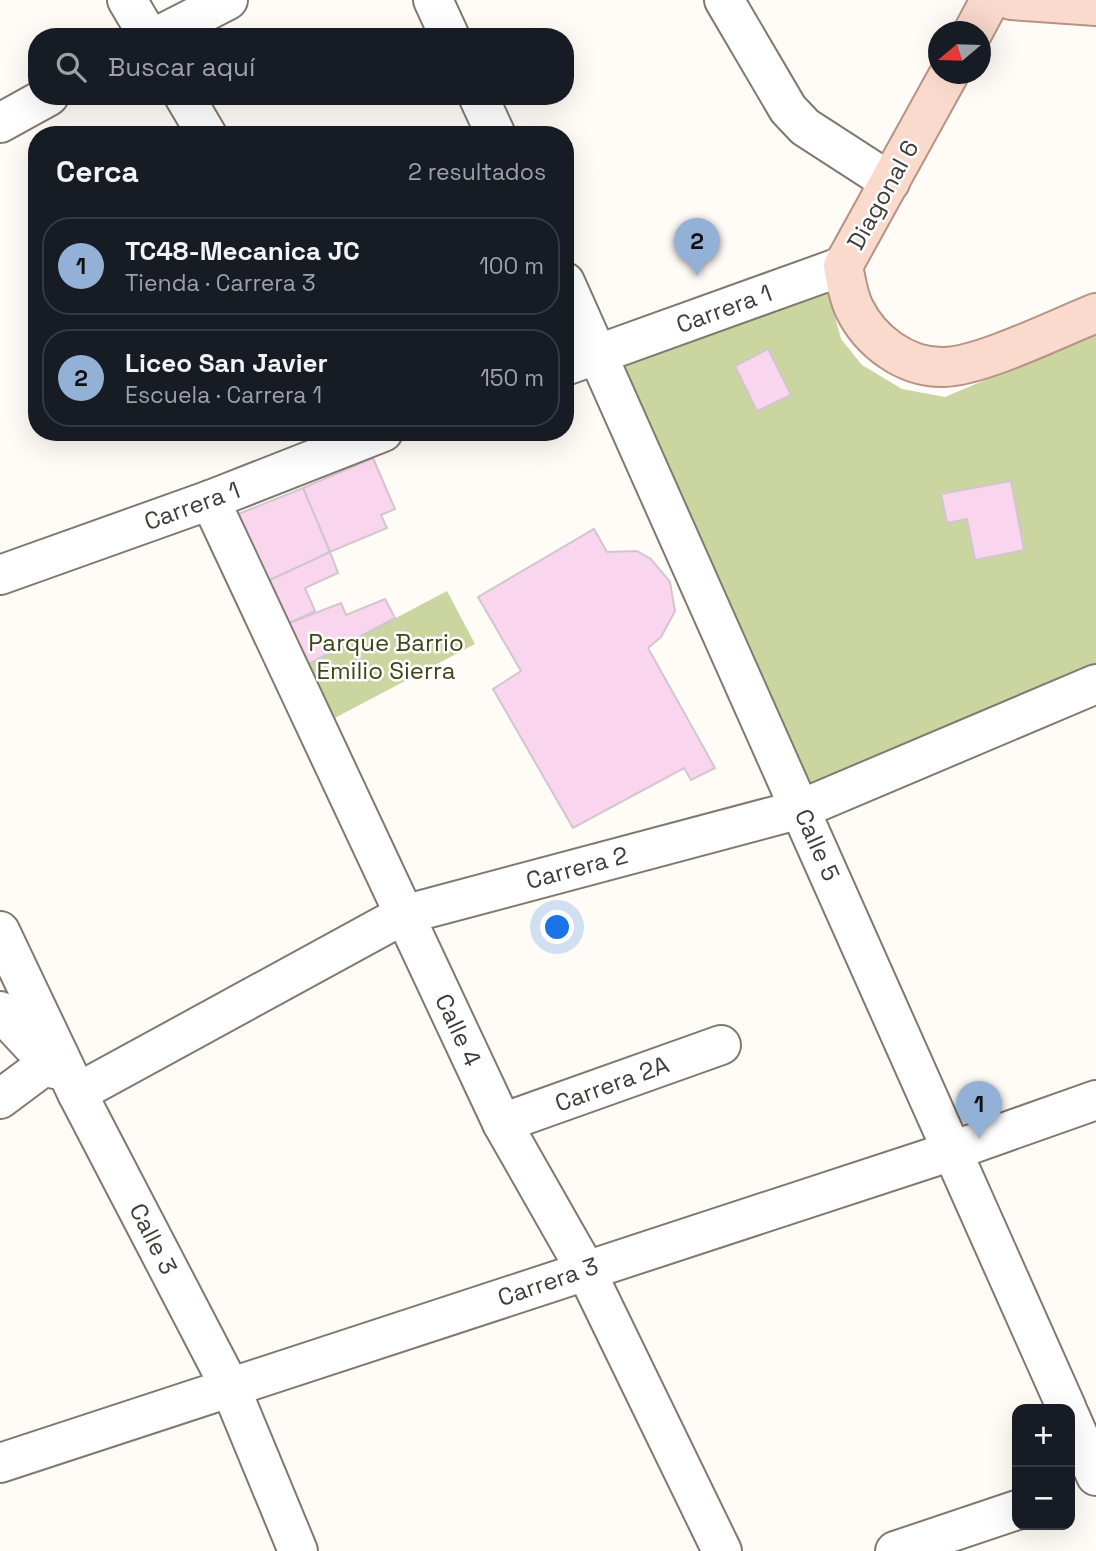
<!DOCTYPE html>
<html lang="es">
<head>
<meta charset="utf-8">
<style>
  :root { --surface:#171b24; --page:#242831; --text:#f1f3f6; --muted:#9ea1a6; --line:#363941; --accent:#93b1d7 }
  body { margin:0; font-family:"Space Grotesk",sans-serif; background:var(--page); color:var(--text) }
  .controls { position:absolute; right:21px; bottom:21px; display:grid; overflow:hidden; border-radius:14px; box-shadow:0 7px 28px #0002 }
  .controls button { width:63px; height:63px; display:grid; place-items:center; padding:0; border:0; border-bottom:2px solid var(--line); background:var(--surface); color:var(--text); font:35px sans-serif }
  .compass { position:absolute; left:928px; top:21px; width:63px; height:63px; border-radius:50%; background:var(--surface); box-shadow:0 7px 28px #0002; rotate:251deg }
  .you { position:absolute; left:558px; top:928px; width:24px; height:24px; margin:-18px; border:5px solid #fff; border-radius:50%; background:#1a73e8; box-shadow:0 0 0 10px #1a73e833 }
  .badge { display:grid; place-items:center; width:46px; height:46px; border-radius:50%; background:var(--accent); color:#111; font-size:23px; font-weight:700 }
  .pin { position:absolute; translate:-50% -58px; filter:drop-shadow(0 2px 4px #0008) }
  .pin::after { content:''; position:absolute; top:37px; width:24px; height:21px; background:inherit; clip-path:polygon(0 0,100% 0,50% 100%) }
  .list { margin:0; padding:0; list-style:none }
  h2 { display:flex; justify-content:space-between; align-items:center; height:91px; margin:0; padding:0 28px; font-size:30px }
  h2 small { font-size:23px; font-weight:400; color:var(--muted) }
  .list li { display:grid; grid-template-columns:46px 1fr auto; gap:21px; align-items:center; box-sizing:border-box; height:98px; margin:0 14px 14px; padding:0 14px; border:2px solid var(--line); border-radius:28px }
  .list b { display:block; font-size:26px; white-space:nowrap }
  .list p { margin:0; font-size:23px; white-space:nowrap; color:var(--muted) }
  .list em { font-size:23px; font-style:normal; color:var(--muted) }
  .icon { flex:none; width:38px; height:38px; fill:none; stroke:currentColor; stroke-width:2; stroke-linecap:round; stroke-linejoin:round }
  .map { position:relative; flex:none; width:1096px; height:1551px; overflow:hidden }
  .search { position:absolute; background:var(--surface); box-shadow:0 7px 28px #0002; left:28px; top:28px; width:546px; height:77px; display:flex; align-items:center; gap:18px; box-sizing:border-box; padding:0 24px; border-radius:28px; color:var(--muted); font-size:26px }
  .panel { position:absolute; background:var(--surface); box-shadow:0 7px 28px #0002; left:28px; top:126px; width:546px; height:315px; border-radius:28px }
  .map>svg:first-child { display:block }
</style>
</head>
<body>
<div class="map">
<svg width="1096" height="1551" viewBox="0 0 1096 1551">
  <rect width="100%" height="100%" fill="#fffbf7"/>
  <g fill="#cad59f">
    <polygon points="828,291 841,339 862,365 902,389 945,397 1096,333 1096,669 805,790 616,360"/>
    <polygon points="447,591 475,644 331,720 305,666"/>
  </g>
  <g fill="#f9d6ee" stroke="#d2c6ce" stroke-width="2">
    <polygon points="768,349 791,395 757,411 735,366"/>
    <polygon points="373,458 395,509 381,515 387,528 330,552 303,488"/>
    <polygon points="1011,481 1024,550 975,560 967,519 947,523 941,494"/>
    <polygon points="303,488 330,552 268,581 236,515"/>
    <polygon points="594,529 607,552 637,551 651,559 670,582 675,611 661,637 648,648 715,768 691,780 684,768 573,828 493,689 521,671 478,597"/>
    <polygon points="330,552 338,573 305,588 315,611 287,624 268,581"/>
    <polygon points="385,599 395,618 305,666 287,624 341,603 346,615"/>
  </g>
  <g fill="none" stroke-linecap="round" stroke-linejoin="round">
    <g stroke="#817870" stroke-width="42">
      <g id="minor">
        <polyline points="127,0 149,37"/>
        <polyline points="433,0 450,37"/>
        <polyline points="724,0 788,109 805,127 890,182"/>
        <polyline points="156,37 228,0"/>
        <polyline points="184,96 207,135"/>
        <polyline points="478,96 496,135"/>
        <polyline points="0,123 49,96"/>
        <polyline points="565,282 1067,1409"/>
        <polyline points="565,366 843,266"/>
        <polyline points="210,500 502,1123 585,1269 722,1551"/>
        <polyline points="0,575 210,500 383,432"/>
        <polyline points="0,931 77,1093 231,1389 298,1551"/>
        <polyline points="0,1011 54,1069"/>
        <polyline points="77,1093 403,915 801,809 1096,684"/>
        <polyline points="0,1099 59,1055"/>
        <polyline points="502,1123 721,1045"/>
        <polyline points="1070,1416 1096,1476"/>
        <polyline points="0,1463 952,1151 1096,1100"/>
        <polyline points="895,1551 1017,1510"/>
      </g>
    </g>
    <g stroke="#b89385" stroke-width="42">
      <g id="major">
        <polyline points="1011,0 1096,6"/>
        <polyline points="973,32 990,0"/>
        <path d="M949,74L843,266C846,280 848,296 854,308C870,341 905,368 944,367C982,366 1058,328 1096,313"/>
      </g>
    </g>
    <use href="#minor" stroke="#fff" stroke-width="38"/>
    <use href="#major" stroke="#fbdace" stroke-width="38"/>
  </g>
  <g text-anchor="middle" stroke-width="5" stroke-linejoin="round" paint-order="stroke">
    <g font-size="24" fill="#403c38" stroke="#fff">
      <text transform="translate(883 195) rotate(-61)" y="8">Diagonal 6</text>
      <text transform="translate(724 309) rotate(-20)" y="8">Carrera 1</text>
      <text transform="translate(192 506) rotate(-20)" y="8">Carrera 1</text>
      <text transform="translate(817 845) rotate(66)" y="8">Calle 5</text>
      <text transform="translate(577 868) rotate(-15)" y="8">Carrera 2</text>
      <text transform="translate(458 1030) rotate(65)" y="8">Calle 4</text>
      <text transform="translate(612 1084) rotate(-20)" y="8">Carrera 2A</text>
      <text transform="translate(153 1239) rotate(63)" y="8">Calle 3</text>
      <text transform="translate(548 1282) rotate(-19)" y="8">Carrera 3</text>
    </g>
    <g font-size="24" fill="#3f4518" stroke="#fff">
      <text x="386" y="651">Parque Barrio<tspan x="386" dy="28">Emilio Sierra</tspan></text>
    </g>
  </g>
</svg>
<div class="controls">
<button>+</button>
<button>−</button>
</div>
<svg class="compass" viewBox="-18 -18 36 36"><path d="M0-13l5 13h-10z" fill="#e53935"/><path d="M0 13l5-13h-10z" fill="#9ea1a6"/></svg>
<div class="you"></div>
<div class="pin badge" style="left:979px;top:1139px">1</div>
<div class="pin badge" style="left:697px;top:276px">2</div>
<div class="search"><svg class="icon" aria-label="search" viewBox="0 0 24 24"><circle cx="10" cy="10" r="6"/><path d="M15 15l6 6"/></svg>Buscar aquí</div>
<section class="panel">
<h2>Cerca<small>2 resultados</small></h2>
<ul class="list">
<li><span class="badge">1</span><div><b>TC48-Mecanica JC</b><p>Tienda · Carrera 3</p></div><em>100 m</em></li>
<li><span class="badge">2</span><div><b>Liceo San Javier</b><p>Escuela · Carrera 1</p></div><em>150 m</em></li>
</ul>
</section>
</div>
</body>
</html>
